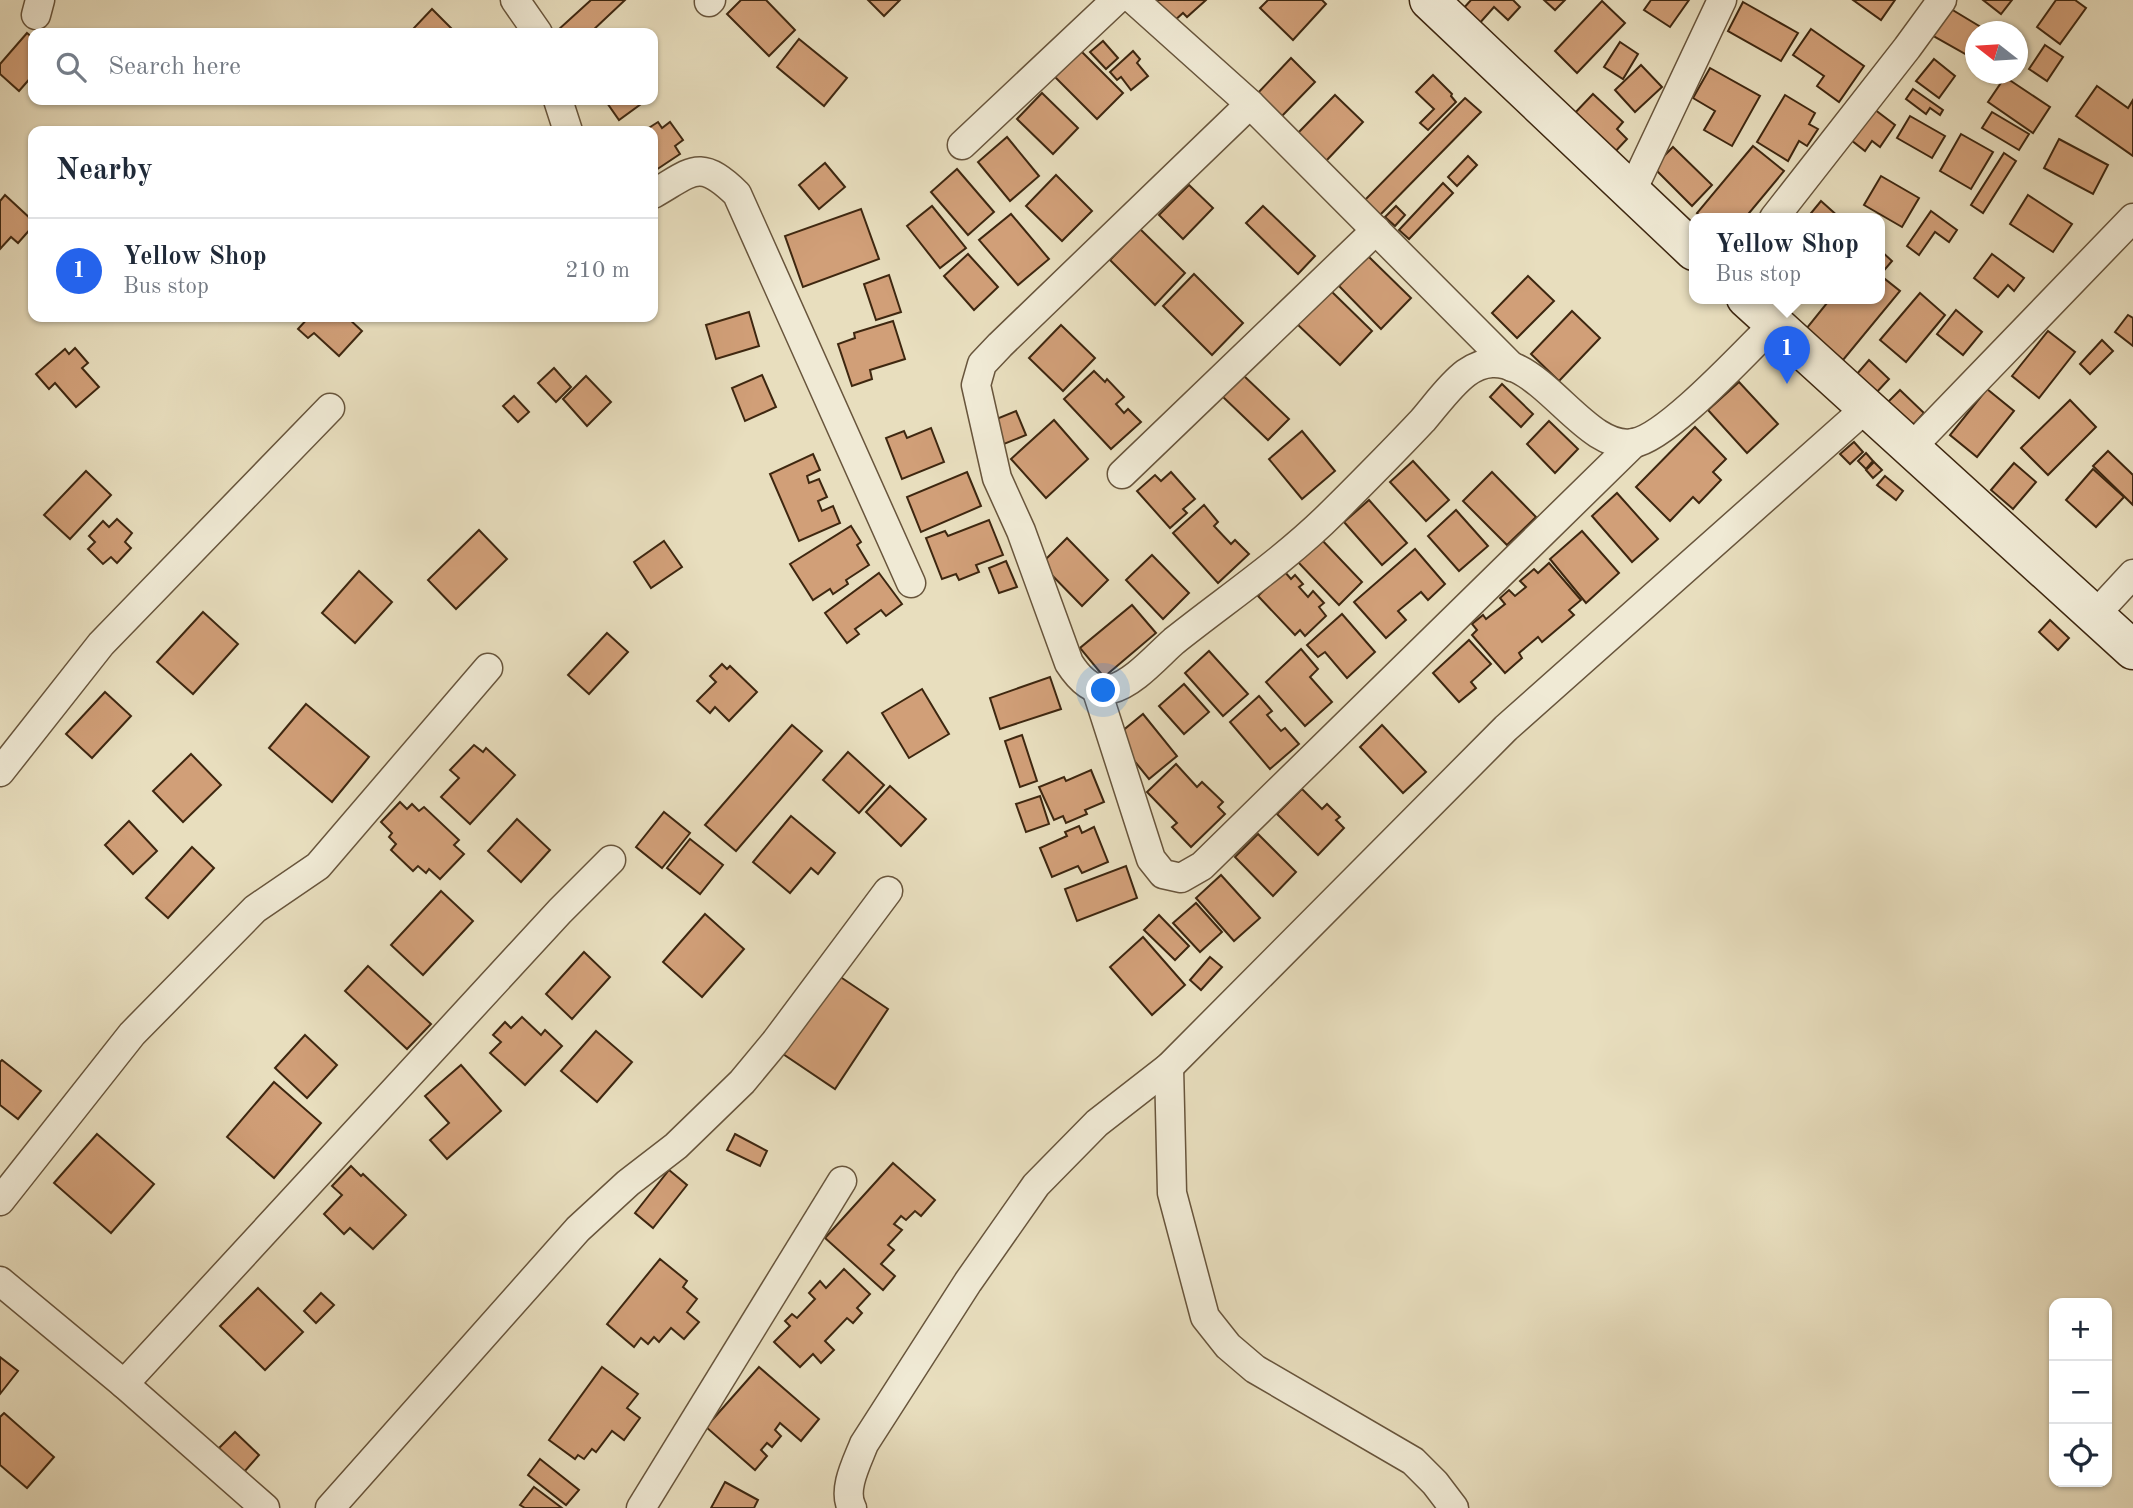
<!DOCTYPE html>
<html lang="en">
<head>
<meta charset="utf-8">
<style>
  :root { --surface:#fff; --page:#f2f2f3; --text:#1f2937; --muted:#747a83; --line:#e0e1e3; --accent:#2563eb }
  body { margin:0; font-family:"Old Standard TT",serif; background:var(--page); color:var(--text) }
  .controls { position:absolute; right:21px; bottom:21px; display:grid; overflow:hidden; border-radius:14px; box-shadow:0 2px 5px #0004 }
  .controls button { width:63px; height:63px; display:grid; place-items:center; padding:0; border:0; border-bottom:2px solid var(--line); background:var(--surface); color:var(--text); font:35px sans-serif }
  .compass { position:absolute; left:1965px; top:21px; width:63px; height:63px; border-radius:50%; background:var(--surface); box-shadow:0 2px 5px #0004; rotate:287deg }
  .you { position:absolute; left:1104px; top:691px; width:24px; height:24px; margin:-18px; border:5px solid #fff; border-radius:50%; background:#1a73e8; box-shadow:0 0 0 10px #1a73e833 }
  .badge { display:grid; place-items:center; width:46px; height:46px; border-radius:50%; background:var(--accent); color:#fff; font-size:23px; font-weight:700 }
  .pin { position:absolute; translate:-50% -58px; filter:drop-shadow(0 2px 4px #0008) }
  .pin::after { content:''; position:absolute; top:37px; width:24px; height:21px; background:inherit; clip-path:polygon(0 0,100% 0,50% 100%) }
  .popup { position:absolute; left:1689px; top:213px; width:196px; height:91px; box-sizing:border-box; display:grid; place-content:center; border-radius:14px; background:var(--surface); filter:drop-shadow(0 2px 5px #0005); font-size:23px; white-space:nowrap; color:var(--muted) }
  .popup b { font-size:26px; color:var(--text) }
  .popup::after { content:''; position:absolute; left:50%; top:100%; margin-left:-14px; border:14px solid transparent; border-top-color:var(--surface) }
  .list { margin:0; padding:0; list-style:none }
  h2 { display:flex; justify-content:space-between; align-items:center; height:91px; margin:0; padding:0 28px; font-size:30px }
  h2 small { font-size:23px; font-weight:400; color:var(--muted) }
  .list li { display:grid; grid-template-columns:46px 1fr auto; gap:21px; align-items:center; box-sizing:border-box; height:105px; padding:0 28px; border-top:2px solid var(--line) }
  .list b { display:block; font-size:26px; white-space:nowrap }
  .list p { margin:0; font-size:23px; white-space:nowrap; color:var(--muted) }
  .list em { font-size:23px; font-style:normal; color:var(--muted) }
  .icon { flex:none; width:38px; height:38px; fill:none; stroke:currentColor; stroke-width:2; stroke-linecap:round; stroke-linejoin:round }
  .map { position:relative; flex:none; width:2133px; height:1508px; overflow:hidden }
  .search { position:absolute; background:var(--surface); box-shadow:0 2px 5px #0004; left:28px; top:28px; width:630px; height:77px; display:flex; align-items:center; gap:18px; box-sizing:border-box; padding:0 24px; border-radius:14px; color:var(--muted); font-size:26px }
  .panel { position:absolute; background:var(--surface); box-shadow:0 2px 5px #0004; left:28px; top:126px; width:630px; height:196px; border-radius:14px }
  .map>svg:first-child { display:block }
</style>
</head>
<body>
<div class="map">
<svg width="2133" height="1508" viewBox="0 0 2133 1508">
  <rect width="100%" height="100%" fill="#e8debe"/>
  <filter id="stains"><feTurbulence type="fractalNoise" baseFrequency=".00286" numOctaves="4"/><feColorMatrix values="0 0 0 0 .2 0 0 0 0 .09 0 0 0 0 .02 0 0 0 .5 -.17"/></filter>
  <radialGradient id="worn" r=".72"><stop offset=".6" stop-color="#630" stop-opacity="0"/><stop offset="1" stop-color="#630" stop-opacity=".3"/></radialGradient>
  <g fill="#d19f78" stroke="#3e2710" stroke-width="2">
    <polygon points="591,0 625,0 590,33 561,33 558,30"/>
    <polygon points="741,0 766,0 795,30 769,56 727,14"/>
    <polygon points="868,0 900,0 884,16"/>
    <polygon points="1154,0 1206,0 1187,17 1183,13 1173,22"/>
    <polygon points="1268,0 1322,0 1326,4 1293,40 1260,8"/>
    <polygon points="1471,0 1513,0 1520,7 1508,20 1494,7 1478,25 1462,10"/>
    <polygon points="1544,0 1565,0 1555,10"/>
    <polygon points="1651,0 1689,0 1670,27 1644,10"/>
    <polygon points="1853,0 1895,0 1881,20"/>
    <polygon points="1983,0 2012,0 2001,14"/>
    <polygon points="2056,0 2075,0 2086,8 2060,44 2037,27"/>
    <polygon points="1602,1 1625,23 1577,73 1555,51"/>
    <polygon points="1743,2 1798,33 1781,61 1728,31"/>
    <polygon points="1946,6 1989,32 1976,32 1976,60 1930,34"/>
    <polygon points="432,9 455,32 454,33 416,33 412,30"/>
    <polygon points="1811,29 1864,66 1839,102 1817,86 1824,76 1793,55"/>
    <polygon points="27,33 33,38 33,75 19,91 0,74 0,64"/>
    <polygon points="799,39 847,78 824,106 777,67"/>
    <polygon points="1103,41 1118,58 1106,69 1090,52"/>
    <polygon points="1620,42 1638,54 1623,79 1604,67"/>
    <polygon points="2045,45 2063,57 2047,81 2029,69"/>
    <polygon points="1081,51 1123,93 1097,119 1055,77"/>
    <polygon points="1133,51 1140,59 1137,63 1148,76 1131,90 1121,77 1117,80 1110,72"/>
    <polygon points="1291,58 1315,82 1280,118 1256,95"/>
    <polygon points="1934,59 1955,76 1939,98 1916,81"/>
    <polygon points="1641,65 1662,87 1635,112 1615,90"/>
    <polygon points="1710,68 1760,96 1732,146 1704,130 1715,111 1693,98"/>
    <polygon points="1433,75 1452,94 1451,96 1456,102 1428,130 1420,123 1434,109 1416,92"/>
    <polygon points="2005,77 2050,107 2033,133 1988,102"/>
    <polygon points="2097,86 2128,108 2133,100 2133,156 2076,116"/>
    <polygon points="1913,89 1943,110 1940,115 1930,108 1926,114 1906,99"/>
    <polygon points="1042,93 1078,128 1053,154 1017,119"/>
    <polygon points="1593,94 1623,122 1617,129 1627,139 1612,155 1572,116"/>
    <polygon points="1335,95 1363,122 1325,162 1296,135"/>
    <polygon points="1785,95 1815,113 1809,124 1818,129 1807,146 1799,141 1788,161 1757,142"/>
    <polygon points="1465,98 1481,112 1377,218 1362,203"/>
    <polygon points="605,100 638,100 641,104 619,120"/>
    <polygon points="1874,109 1895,125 1880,147 1872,141 1865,151 1851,140"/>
    <polygon points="1992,112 2029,134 2019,150 1982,128"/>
    <polygon points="1910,116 1945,136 1932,158 1897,138"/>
    <polygon points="658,122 662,128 670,122 683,140 675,146 680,154 653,172 653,131 644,131"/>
    <polygon points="1961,134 1993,152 1971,189 1940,171"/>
    <polygon points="1007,137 1039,176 1010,201 978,162"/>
    <polygon points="2059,139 2108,165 2093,194 2044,168"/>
    <polygon points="1753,146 1784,171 1745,218 1703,218 1697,213"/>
    <polygon points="1673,147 1712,185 1692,206 1653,167"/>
    <polygon points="2004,153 2016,161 1983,213 1971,205"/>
    <polygon points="1468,156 1477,165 1457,186 1448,177"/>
    <polygon points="825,163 845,187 819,209 799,185"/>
    <polygon points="957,169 994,212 968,235 931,192"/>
    <polygon points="1056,175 1092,211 1062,241 1026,206"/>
    <polygon points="1881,176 1919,198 1902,227 1864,205"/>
    <polygon points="1443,183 1453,193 1409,239 1399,230"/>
    <polygon points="1189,185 1213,208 1183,239 1159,215"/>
    <polygon points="5,195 33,221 33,226 18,243 11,237 0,249 0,201"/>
    <polygon points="2028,195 2072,224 2053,252 2010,224"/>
    <polygon points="1821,201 1840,218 1807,218"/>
    <polygon points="932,206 966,248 940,268 907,226"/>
    <polygon points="1263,206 1315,256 1298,274 1246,223"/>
    <polygon points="1396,206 1405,215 1395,226 1385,217"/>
    <polygon points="861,209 879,259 803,287 785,236"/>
    <polygon points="1931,211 1957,230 1949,242 1935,232 1919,255 1907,246"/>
    <polygon points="1011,214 1049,259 1018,285 979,240"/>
    <polygon points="1140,229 1185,273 1155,305 1110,260"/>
    <polygon points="1880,250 1892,261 1880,275 1900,291 1843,360 1806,329 1831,298 1880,298"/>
    <polygon points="968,254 998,287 974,310 944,276"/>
    <polygon points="1992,254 2024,278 2014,291 2008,285 1998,297 1974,278"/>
    <polygon points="1368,256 1411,298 1381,329 1339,286"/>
    <polygon points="1194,274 1243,323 1212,355 1163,306"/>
    <polygon points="889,275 901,312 876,320 864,284"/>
    <polygon points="1528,276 1554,301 1517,338 1492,313"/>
    <polygon points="1329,289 1372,331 1340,365 1296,323"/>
    <polygon points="1920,293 1945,315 1906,362 1880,340"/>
    <polygon points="1956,310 1982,332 1963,355 1937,334"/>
    <polygon points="1572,311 1600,338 1559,381 1531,354"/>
    <polygon points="749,312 759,346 716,359 706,325"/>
    <polygon points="2128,315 2133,318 2133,346 2115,332"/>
    <polygon points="309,317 347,317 362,331 339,356 314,333 308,338 298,329"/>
    <polygon points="893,321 905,359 870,370 872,379 852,386 838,344 855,338 854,333"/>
    <polygon points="1061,325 1095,358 1063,391 1029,358"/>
    <polygon points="2048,331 2075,352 2039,398 2012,376"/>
    <polygon points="2102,340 2113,351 2090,374 2080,364"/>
    <polygon points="75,348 88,363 82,368 99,387 76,407 55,383 49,389 36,374 65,349 69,354"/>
    <polygon points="1869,360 1889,379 1875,394 1856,375"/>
    <polygon points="554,368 571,387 556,402 538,383"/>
    <polygon points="1094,371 1105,382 1107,379 1124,397 1116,404 1124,413 1128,409 1141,422 1111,449 1064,399"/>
    <polygon points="762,375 776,407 745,421 732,388"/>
    <polygon points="1243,375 1289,419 1268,440 1222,396"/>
    <polygon points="586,376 611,402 587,426 563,399"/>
    <polygon points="1739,382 1778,424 1747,453 1708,410"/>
    <polygon points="1502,384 1533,414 1521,427 1490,397"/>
    <polygon points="1987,389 2014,411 1977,457 1950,435"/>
    <polygon points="1900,390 1924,413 1909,429 1885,405"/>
    <polygon points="514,396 529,412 518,422 503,406"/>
    <polygon points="2070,400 2096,427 2048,475 2021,448"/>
    <polygon points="1016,411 1026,435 999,446 989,422"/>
    <polygon points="1054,420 1088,459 1046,498 1011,459"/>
    <polygon points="1549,421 1578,449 1555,473 1527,444"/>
    <polygon points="1695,427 1726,459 1713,472 1721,480 1699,503 1693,497 1670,521 1636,487"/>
    <polygon points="931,428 944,462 902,479 886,438 904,431 907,438"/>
    <polygon points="1302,431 1335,471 1302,499 1269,459"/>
    <polygon points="1854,442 1863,452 1850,464 1840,454"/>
    <polygon points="2108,451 2133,475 2133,505 2093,466"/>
    <polygon points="1866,453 1873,461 1866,469 1858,461"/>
    <polygon points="813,454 820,470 807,476 809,483 819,479 827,497 818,501 822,511 833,506 840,523 799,541 770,474"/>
    <polygon points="1413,461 1449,500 1426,521 1390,482"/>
    <polygon points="1874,462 1882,470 1873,478 1866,470"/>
    <polygon points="2014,463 2036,482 2013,509 1991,490"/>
    <polygon points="2093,469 2124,497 2096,527 2066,500"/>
    <polygon points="86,471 111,495 70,539 44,515"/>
    <polygon points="967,472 981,506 921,532 907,497"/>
    <polygon points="1171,472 1195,499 1183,509 1187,513 1170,528 1137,491 1155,475 1161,481"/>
    <polygon points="1492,472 1536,517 1507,545 1463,501"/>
    <polygon points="1885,476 1903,491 1896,500 1877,485"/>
    <polygon points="1617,493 1658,539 1632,562 1592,516"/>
    <polygon points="1369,500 1407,543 1382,565 1344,522"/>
    <polygon points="1204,505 1218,522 1214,526 1231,544 1235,540 1249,554 1218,583 1173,533"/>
    <polygon points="1456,510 1488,546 1459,571 1428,536"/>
    <polygon points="117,519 132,533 125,542 131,548 117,563 111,557 103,564 88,549 95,542 89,536 103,521 109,527"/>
    <polygon points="989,520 1003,555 976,565 979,572 959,580 956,574 942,579 926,538 945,531 948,536"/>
    <polygon points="851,526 861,542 857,545 869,565 846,580 848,584 833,594 830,589 813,600 790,564"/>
    <polygon points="479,530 507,559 456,609 428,580"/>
    <polygon points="1582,531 1619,573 1586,603 1550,559"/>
    <polygon points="1067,538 1108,580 1082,606 1041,564"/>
    <polygon points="1320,538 1362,582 1339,605 1297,561"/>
    <polygon points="664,541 682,567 651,588 634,562"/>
    <polygon points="1415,549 1445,584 1428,600 1421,592 1398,611 1406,620 1386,638 1354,602"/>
    <polygon points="1152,555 1189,593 1163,619 1126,580"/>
    <polygon points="1006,561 1017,587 999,593 989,568"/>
    <polygon points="1549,563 1581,600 1569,610 1574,615 1542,642 1538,637 1519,653 1522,658 1505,673 1472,635 1477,630 1472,624 1483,615 1486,619 1505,604 1500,598 1509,590 1515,596 1526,587 1520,581 1534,569 1538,573"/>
    <polygon points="359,571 392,602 355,643 322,613"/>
    <polygon points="1284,571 1291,579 1295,575 1303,584 1299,587 1308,597 1313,591 1324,603 1319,607 1326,616 1305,636 1300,630 1295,635 1258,596"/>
    <polygon points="879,573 902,604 886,616 881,610 855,629 859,634 847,643 825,613"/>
    <polygon points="1132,605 1156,633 1104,677 1080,648"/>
    <polygon points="203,612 238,644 193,694 157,662"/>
    <polygon points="1342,614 1375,652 1347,678 1325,652 1318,657 1307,645"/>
    <polygon points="2050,620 2069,638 2058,650 2039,632"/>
    <polygon points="607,633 628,652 589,694 568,675"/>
    <polygon points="1469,640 1491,664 1471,682 1476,688 1459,702 1433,673"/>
    <polygon points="1301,649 1318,669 1310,677 1332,702 1305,726 1266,682"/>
    <polygon points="1209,651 1248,694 1223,716 1185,673"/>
    <polygon points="722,664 727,669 730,666 757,692 729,721 715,707 710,713 697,701 716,682 710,676"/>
    <polygon points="1050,677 1061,709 1000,729 990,698"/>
    <polygon points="1184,684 1209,712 1184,734 1159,706"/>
    <polygon points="922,689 949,734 909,758 882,713"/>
    <polygon points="105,692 131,716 92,758 66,734"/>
    <polygon points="1259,696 1272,711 1267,715 1281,731 1285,728 1299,744 1270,769 1230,722"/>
    <polygon points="306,704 369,757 332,802 269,748"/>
    <polygon points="1143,714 1177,756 1149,779 1115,737"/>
    <polygon points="792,725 822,751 736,851 705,825"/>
    <polygon points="1382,725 1426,772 1403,793 1360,747"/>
    <polygon points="1022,735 1037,781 1020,787 1005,741"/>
    <polygon points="474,745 483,752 486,748 515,775 470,824 441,797 459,778 450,770"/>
    <polygon points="848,752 884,785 859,813 823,780"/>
    <polygon points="191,754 221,785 183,822 153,791"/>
    <polygon points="1176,764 1197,787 1202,782 1223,802 1218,807 1225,814 1191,847 1172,827 1177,823 1147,792"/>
    <polygon points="1091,770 1104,802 1085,810 1087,814 1066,823 1063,816 1054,820 1039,787 1064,777 1066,781"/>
    <polygon points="890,786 926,819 901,846 866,812"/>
    <polygon points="1302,789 1322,809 1327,804 1340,817 1336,820 1344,828 1318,855 1277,814"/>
    <polygon points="1040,796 1049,824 1026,832 1016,804"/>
    <polygon points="400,802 407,809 412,804 419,811 424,807 459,840 454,845 464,854 440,879 429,869 426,873 418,866 413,871 391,850 396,844 389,837 392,833 381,822"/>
    <polygon points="664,812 690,833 662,868 636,847"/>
    <polygon points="791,816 835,853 818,874 811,868 790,893 753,862"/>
    <polygon points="517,819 550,850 521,882 488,851"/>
    <polygon points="129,821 157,851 133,874 105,845"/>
    <polygon points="1079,826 1082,833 1094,827 1108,862 1082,873 1078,866 1052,877 1040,848 1067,836 1065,832"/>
    <polygon points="1258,834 1296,872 1273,896 1235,857"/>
    <polygon points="690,839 723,865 700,894 667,868"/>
    <polygon points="192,847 214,868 168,918 146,898"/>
    <polygon points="1126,866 1137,898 1077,921 1065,889"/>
    <polygon points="1221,875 1260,918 1234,941 1196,898"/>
    <polygon points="441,891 473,921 423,975 391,945"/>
    <polygon points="1196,903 1222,932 1200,952 1173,923"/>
    <polygon points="705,914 744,949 702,997 663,962"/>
    <polygon points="1159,915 1189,946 1175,960 1144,930"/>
    <polygon points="1143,937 1185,985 1152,1015 1110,967"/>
    <polygon points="584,952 610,977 572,1019 546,994"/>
    <polygon points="1210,957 1222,967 1201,990 1190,980"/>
    <polygon points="368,966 431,1024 407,1049 345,991"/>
    <polygon points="836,974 888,1009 835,1089 783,1054"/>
    <polygon points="522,1017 541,1035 545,1030 562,1046 525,1085 490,1053 501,1042 493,1035 505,1022 511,1028"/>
    <polygon points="596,1031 632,1062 597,1102 561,1071"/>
    <polygon points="305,1035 337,1065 307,1098 275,1068"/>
    <polygon points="2,1060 41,1091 18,1119 0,1105 0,1062"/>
    <polygon points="461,1065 501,1111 447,1159 430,1140 449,1123 425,1096"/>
    <polygon points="274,1082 321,1123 274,1178 227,1137"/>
    <polygon points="97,1134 154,1184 111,1233 54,1183"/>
    <polygon points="735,1134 767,1151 760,1166 727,1150"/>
    <polygon points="893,1163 935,1200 921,1216 915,1211 906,1220 901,1216 894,1224 902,1230 888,1245 894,1250 881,1264 895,1276 883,1290 825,1238"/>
    <polygon points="351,1166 361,1176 363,1174 406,1215 373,1249 350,1228 344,1234 324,1214 342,1195 332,1186"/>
    <polygon points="669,1170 687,1185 653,1228 635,1213"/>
    <polygon points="660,1259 687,1281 683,1287 697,1299 687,1312 699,1322 684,1339 671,1328 659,1342 654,1337 648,1344 641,1338 634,1347 607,1324"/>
    <polygon points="844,1269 870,1294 857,1308 862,1313 853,1323 847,1318 825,1341 834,1350 821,1363 813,1354 800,1367 774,1342 790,1326 785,1321 792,1314 797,1318 815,1299 809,1293 820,1281 826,1288"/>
    <polygon points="258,1288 303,1332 265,1370 220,1326"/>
    <polygon points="321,1293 334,1305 316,1323 304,1311"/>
    <polygon points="0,1357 18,1371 0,1394"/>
    <polygon points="602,1367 638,1394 627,1408 640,1418 624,1440 612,1431 596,1452 592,1449 584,1459 578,1455 575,1459 549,1440"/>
    <polygon points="759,1367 819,1419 801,1441 780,1423 775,1430 781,1436 772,1447 767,1443 761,1450 767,1456 755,1470 706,1427"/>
    <polygon points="4,1413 54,1457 27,1488 0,1465 0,1417"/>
    <polygon points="235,1432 259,1455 244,1472 219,1448"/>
    <polygon points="540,1459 579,1490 566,1505 528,1475"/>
    <polygon points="725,1482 758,1500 754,1508 711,1508"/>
    <polygon points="534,1487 562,1508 525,1508 520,1505"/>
  </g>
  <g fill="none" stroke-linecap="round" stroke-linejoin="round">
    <g stroke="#68553c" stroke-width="31">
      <g id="street">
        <polyline points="515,0 538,33"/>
        <polyline points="1134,0 1250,104 1512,367"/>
        <polyline points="709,2 711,0"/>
        <polyline points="36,15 40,0"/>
        <polyline points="558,100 568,131"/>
        <path d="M1250,104L1000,345L982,364L976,385L997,478L1021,531L1069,663C1078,677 1092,693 1111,689C1133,684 1157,656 1174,641C1228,598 1285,560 1334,511C1364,481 1394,451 1423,420C1436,405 1450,385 1466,373C1529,327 1578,454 1634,443C1668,437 1746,351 1774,324"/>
        <polyline points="962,145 1116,0"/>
        <polyline points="1631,193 1722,0"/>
        <path d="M653,194C692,172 699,157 737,194L911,583"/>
        <polyline points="1774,218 1907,48 1942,0"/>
        <polyline points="1910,449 2133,218"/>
        <polyline points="1122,474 1376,230"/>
        <polyline points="2095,615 2133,574"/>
        <polyline points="1096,688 1151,859 1163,874 1181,878 1202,866 1634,443"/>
        <polyline points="0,772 101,644 330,408"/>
        <polyline points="1169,1067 1172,1193 1205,1317 1228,1346 1255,1369 1413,1461 1435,1483 1454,1508"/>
        <polyline points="0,1201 132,1034 255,909 318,866 488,668"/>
        <polyline points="0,1281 124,1384 560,911 611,860"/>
        <polyline points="124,1384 265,1508"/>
        <polyline points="330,1508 578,1229 628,1183 676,1146 742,1082 776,1041 888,891"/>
        <polyline points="641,1508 842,1181"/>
        <path d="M852,1508C842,1490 857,1462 864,1444L968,1282L1036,1185L1097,1123L1169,1067L1506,728L1866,408"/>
      </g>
    </g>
    <g stroke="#3e2710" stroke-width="41">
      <g id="secondary">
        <polyline points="1429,0 1694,251"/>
        <polyline points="1746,298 2133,650"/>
      </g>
    </g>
    <use href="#street" stroke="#f0ead5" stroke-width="28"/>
    <use href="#secondary" stroke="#f0ead5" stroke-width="38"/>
  </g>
  <rect width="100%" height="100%" filter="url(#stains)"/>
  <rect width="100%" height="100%" fill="url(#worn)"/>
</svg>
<div class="controls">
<button>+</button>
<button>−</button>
<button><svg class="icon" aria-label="locate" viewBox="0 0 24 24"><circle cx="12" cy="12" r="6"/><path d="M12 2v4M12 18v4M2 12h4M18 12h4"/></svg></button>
</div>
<svg class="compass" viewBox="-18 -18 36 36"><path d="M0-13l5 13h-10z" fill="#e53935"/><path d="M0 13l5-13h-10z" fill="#747a83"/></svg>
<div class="you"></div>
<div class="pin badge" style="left:1787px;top:384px">1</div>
<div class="popup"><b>Yellow Shop</b>Bus stop</div>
<div class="search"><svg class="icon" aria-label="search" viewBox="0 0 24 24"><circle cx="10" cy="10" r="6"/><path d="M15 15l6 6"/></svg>Search here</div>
<section class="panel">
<h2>Nearby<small></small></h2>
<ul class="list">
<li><span class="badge">1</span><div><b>Yellow Shop</b><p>Bus stop</p></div><em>210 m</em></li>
</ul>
</section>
</div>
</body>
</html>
